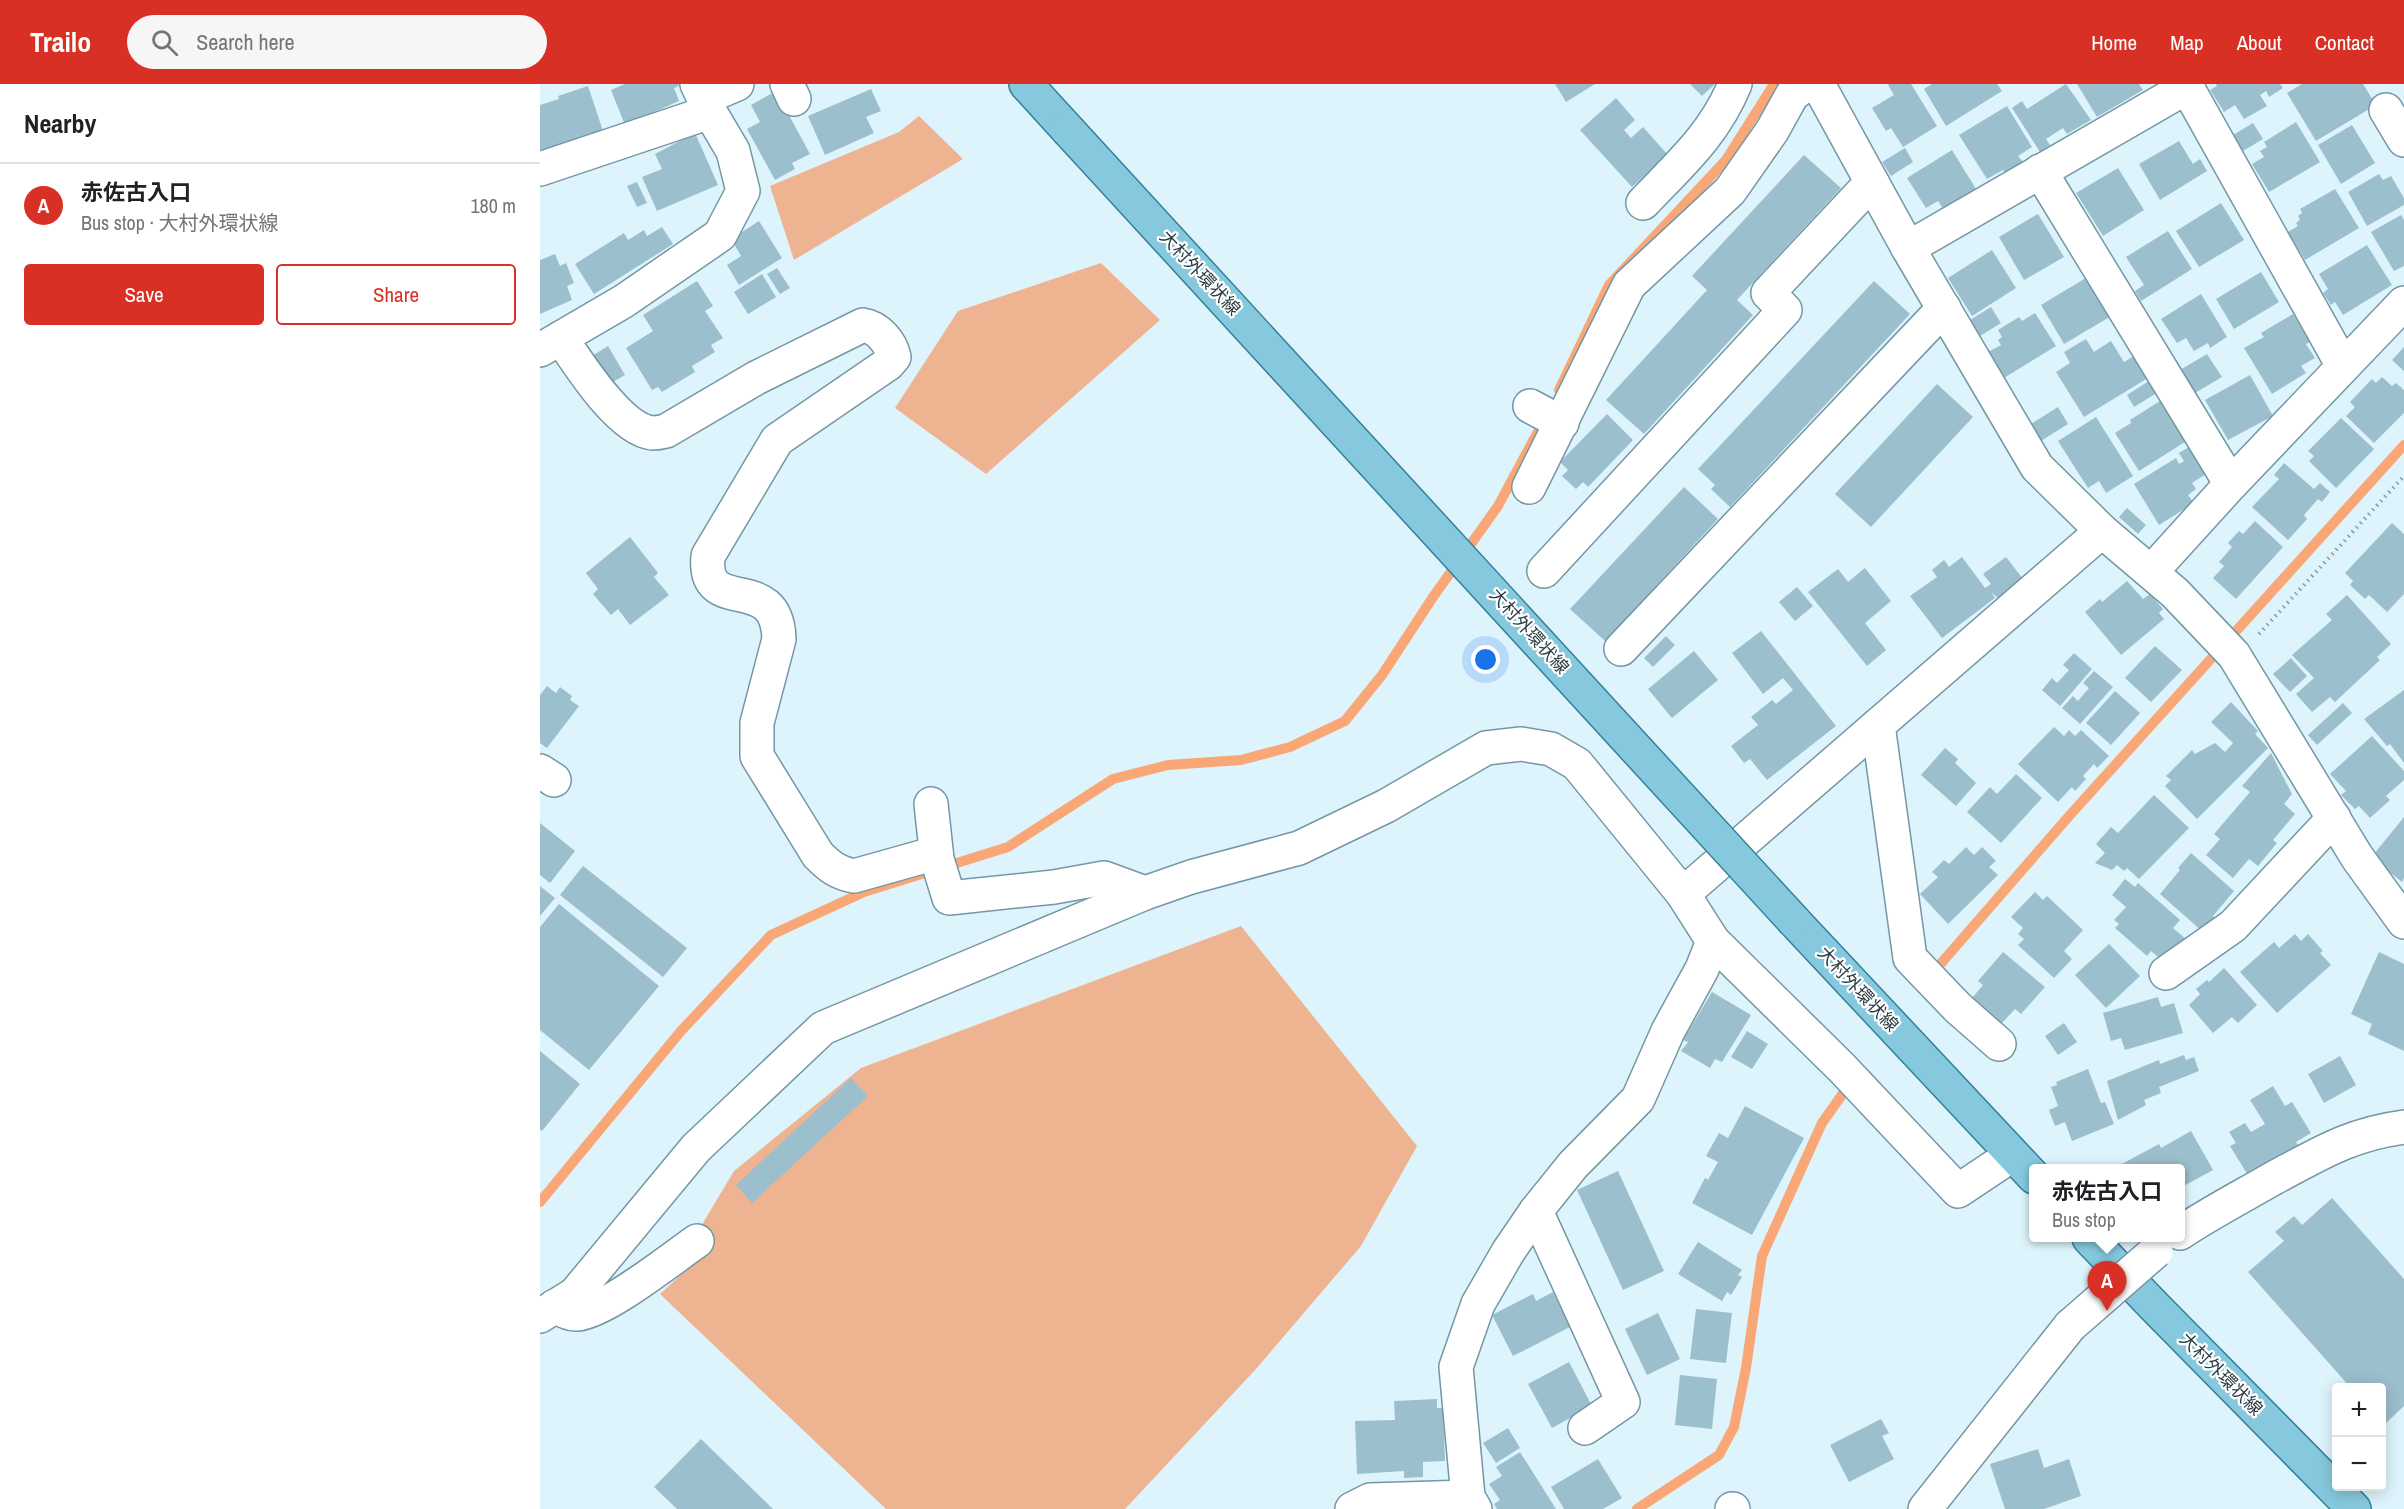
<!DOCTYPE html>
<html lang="en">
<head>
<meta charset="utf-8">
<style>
  :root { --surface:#fff; --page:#f6f6f6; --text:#202124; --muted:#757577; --line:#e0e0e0; --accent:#d93025 }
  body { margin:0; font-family:"Archivo Narrow","Noto Sans JP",sans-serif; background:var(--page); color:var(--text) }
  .controls { position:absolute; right:18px; bottom:18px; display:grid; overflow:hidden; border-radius:6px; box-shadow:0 3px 15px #0003 }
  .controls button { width:54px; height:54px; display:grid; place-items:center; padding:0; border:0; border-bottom:2px solid var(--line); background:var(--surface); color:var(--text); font:30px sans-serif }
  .you { position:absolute; left:946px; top:576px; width:21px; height:21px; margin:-15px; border:4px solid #fff; border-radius:50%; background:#1a73e8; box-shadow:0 0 0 9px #1a73e833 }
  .badge { display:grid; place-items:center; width:39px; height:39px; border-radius:50%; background:var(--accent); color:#fff; font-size:20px; font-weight:700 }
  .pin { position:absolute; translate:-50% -50px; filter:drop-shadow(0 2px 3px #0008) }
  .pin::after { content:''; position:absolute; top:32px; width:21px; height:18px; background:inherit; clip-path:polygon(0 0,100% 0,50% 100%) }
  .popup { position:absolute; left:1489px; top:1080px; width:156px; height:78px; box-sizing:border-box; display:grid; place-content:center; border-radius:6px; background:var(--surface); filter:drop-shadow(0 2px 4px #0005); font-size:20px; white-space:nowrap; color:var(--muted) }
  .popup b { font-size:22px; color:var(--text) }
  .popup::after { content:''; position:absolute; left:50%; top:100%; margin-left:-12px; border:12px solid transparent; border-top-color:var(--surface) }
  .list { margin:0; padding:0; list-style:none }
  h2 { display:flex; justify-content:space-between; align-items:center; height:78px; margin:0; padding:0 24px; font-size:26px }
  h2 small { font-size:20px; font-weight:400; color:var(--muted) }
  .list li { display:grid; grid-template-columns:39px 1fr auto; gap:18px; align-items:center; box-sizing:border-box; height:84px; padding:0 24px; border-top:2px solid var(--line) }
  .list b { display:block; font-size:22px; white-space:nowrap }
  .list p { margin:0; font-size:20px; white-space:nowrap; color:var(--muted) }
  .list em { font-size:20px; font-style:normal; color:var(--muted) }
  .actions { display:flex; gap:12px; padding:18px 24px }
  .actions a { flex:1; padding:14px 0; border:2px solid var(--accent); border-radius:6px; text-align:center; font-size:21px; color:var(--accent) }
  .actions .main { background:var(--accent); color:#fff }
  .icon { flex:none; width:33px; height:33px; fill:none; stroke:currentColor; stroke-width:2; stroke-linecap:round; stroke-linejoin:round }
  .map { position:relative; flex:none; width:1864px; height:1425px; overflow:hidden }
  header { display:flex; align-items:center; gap:36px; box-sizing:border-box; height:84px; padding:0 30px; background:var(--accent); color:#fff }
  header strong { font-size:28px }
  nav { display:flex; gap:33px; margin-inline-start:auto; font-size:21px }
  .search { width:420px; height:54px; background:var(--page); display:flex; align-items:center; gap:15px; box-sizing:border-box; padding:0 21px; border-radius:33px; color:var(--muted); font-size:22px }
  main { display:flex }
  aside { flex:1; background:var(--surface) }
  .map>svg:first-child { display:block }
</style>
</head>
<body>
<header>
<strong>Trailo</strong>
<div class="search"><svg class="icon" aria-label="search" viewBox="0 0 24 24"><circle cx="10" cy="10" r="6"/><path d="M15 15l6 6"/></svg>Search here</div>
<nav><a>Home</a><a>Map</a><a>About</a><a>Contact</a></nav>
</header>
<main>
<aside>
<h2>Nearby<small></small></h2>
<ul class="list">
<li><span class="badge">A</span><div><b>赤佐古入口</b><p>Bus stop · 大村外環状線</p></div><em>180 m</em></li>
</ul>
<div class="actions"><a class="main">Save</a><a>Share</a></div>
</aside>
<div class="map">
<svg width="1864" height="1425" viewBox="0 0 1864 1425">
  <rect width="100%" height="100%" fill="#def4fd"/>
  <g fill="#eeb391">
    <polygon points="379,32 423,75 254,176 230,102 359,48"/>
    <polygon points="561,179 620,236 446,390 355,324 418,227"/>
    <polygon points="701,842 877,1062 821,1162 716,1285 585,1425 346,1425 120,1210 168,1166 157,1149 194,1087 321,984"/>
  </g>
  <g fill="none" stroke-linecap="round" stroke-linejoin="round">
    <g stroke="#f9a776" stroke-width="10">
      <polyline points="1019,306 1069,201 1186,76 1234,0"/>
      <polyline points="1390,892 1530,731 1864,361"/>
      <polyline points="0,1118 141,947 231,851 324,808 468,763 573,695 628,681 701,676 750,663 805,637 842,591 893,513 958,422 1001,342"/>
      <polyline points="1097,1425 1179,1371 1194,1343 1206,1284 1222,1172 1282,1039 1304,1008"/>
    </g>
  </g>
  <g fill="#9cbfcd">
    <polygon points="85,0 138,0 139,2 134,4 139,17 85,41 71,6"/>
    <polygon points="1015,0 1055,0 1026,18"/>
    <polygon points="1150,0 1175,0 1162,12"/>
    <polygon points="1349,0 1371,0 1397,42 1363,63 1351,44 1346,47 1332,24 1354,11 1348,1"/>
    <polygon points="1392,0 1457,0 1462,7 1406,42 1384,5"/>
    <polygon points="1526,0 1551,36 1527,50 1523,44 1506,55 1510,61 1500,68 1472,24 1482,17 1487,25"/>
    <polygon points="1537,0 1599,0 1603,6 1557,33"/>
    <polygon points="1676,0 1740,0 1743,4 1729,13 1726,7 1720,11 1727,22 1704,35 1695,21 1684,28 1670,6 1677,2"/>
    <polygon points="1762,0 1823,0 1836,21 1776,57 1747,9"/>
    <polygon points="48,2 64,50 0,71 0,21 19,15 18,12"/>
    <polygon points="331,5 341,27 326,33 334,49 285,71 268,32"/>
    <polygon points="236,7 270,70 252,79 255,85 235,96 207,45 220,38 211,21"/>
    <polygon points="1076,14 1095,36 1084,46 1091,54 1103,43 1128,71 1092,103 1040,46"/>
    <polygon points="1467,22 1492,63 1478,72 1483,78 1465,89 1463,86 1447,95 1419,51"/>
    <polygon points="1756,38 1780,78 1729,108 1712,80 1724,73 1720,67 1727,63 1724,58"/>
    <polygon points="1713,39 1723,55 1703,67 1693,51"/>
    <polygon points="1812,41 1835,79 1801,100 1778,61"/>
    <polygon points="155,49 178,101 117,127 102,93 122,85 115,70"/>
    <polygon points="1639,57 1653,80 1660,75 1667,87 1620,116 1599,80"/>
    <polygon points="1365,64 1373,78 1351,92 1342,78"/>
    <polygon points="1412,66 1436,105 1403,125 1398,117 1386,124 1367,94"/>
    <polygon points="1264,71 1301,104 1197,216 1213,231 1104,350 1066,316 1167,206 1152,192"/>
    <polygon points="1578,84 1604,126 1563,152 1536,109"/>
    <polygon points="1839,90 1843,96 1851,92 1864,114 1864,121 1827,142 1808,108"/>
    <polygon points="97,98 107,119 97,123 87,102"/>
    <polygon points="1795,105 1819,144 1765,176 1748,148 1758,142 1756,139 1760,136 1758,132 1762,129 1760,125"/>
    <polygon points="1681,119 1704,156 1659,183 1636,147"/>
    <polygon points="1498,130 1524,173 1484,196 1459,153"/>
    <polygon points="1861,131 1864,136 1864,182 1854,187 1831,148"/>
    <polygon points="219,137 242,174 199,201 187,181 201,172 191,155"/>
    <polygon points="122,143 133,160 54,210 35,180 84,149 88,156 104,146 107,152"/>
    <polygon points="1628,147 1652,185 1601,217 1595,207 1604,201 1586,173"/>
    <polygon points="1827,161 1852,201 1803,231 1795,218 1791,221 1783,209 1788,205 1779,190"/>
    <polygon points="1452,166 1476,204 1432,232 1408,194"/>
    <polygon points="15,170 20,182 26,179 34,199 27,202 32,216 0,230 0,176"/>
    <polygon points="237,184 250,204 240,210 227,190"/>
    <polygon points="1721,188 1739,218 1694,245 1676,215"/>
    <polygon points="222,190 236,213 208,230 194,208"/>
    <polygon points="1549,192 1573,231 1524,260 1501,221"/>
    <polygon points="157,197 173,222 165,227 183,254 171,261 175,268 152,282 155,288 122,308 118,303 112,306 86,264 113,247 103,231"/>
    <polygon points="1334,197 1370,230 1190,423 1171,405 1175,401 1158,385"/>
    <polygon points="1661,210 1687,253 1670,264 1668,259 1654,267 1646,254 1637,259 1621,235"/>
    <polygon points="1451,223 1461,239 1440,252 1430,236"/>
    <polygon points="1495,229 1516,262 1464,294 1448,268 1461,261 1458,256 1462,253 1458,246 1479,233 1482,237"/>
    <polygon points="1753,230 1770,258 1766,260 1775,274 1761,282 1766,289 1732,310 1704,264 1724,253 1721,249"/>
    <polygon points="1546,255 1554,268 1571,257 1584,278 1594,272 1608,294 1544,333 1516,288 1530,279 1524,268"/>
    <polygon points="68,262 85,291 69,300 52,272"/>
    <polygon points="1864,263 1864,287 1852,276"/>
    <polygon points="1667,270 1682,293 1655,309 1640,286"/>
    <polygon points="1710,291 1733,332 1688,356 1665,316"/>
    <polygon points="1842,293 1852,302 1856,299 1864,306 1864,329 1834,359 1806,332 1815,323 1810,318 1832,295 1836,299"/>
    <polygon points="1612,295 1620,307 1594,323 1587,311"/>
    <polygon points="1397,300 1433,333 1331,443 1295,410"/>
    <polygon points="1620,317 1645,358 1599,387 1575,349 1591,339 1590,336"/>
    <polygon points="1518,323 1528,340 1501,357 1491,340"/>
    <polygon points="1067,330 1093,356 1048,403 1043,398 1036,405 1022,392 1028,386 1020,378"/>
    <polygon points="1556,333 1593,392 1566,409 1559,397 1548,404 1518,357"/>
    <polygon points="1801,334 1834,365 1796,404 1769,377 1774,372 1768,367"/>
    <polygon points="1649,363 1666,390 1652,399 1656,405 1648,411 1654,419 1619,441 1594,400 1636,374 1639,380 1644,377 1639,369"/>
    <polygon points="1744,379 1774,405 1780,399 1790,408 1782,418 1778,415 1764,431 1767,435 1748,456 1712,423 1739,395 1734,391"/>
    <polygon points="1144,403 1178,435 1065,557 1030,525"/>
    <polygon points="1587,424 1606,441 1598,450 1579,433"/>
    <polygon points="1715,437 1743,463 1696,515 1673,494 1684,482 1679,478 1692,463 1688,459 1699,447 1703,450"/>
    <polygon points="1852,439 1864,450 1864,510 1847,528 1829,511 1825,515 1810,501 1813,497 1805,489"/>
    <polygon points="90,453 118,489 114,493 129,511 90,541 78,525 71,531 53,510 58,505 46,489"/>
    <polygon points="1422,473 1445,504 1451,500 1443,490 1466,473 1483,495 1458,514 1451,508 1455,514 1402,554 1370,512 1397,493 1392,486 1404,476 1409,483"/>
    <polygon points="1325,484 1351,517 1325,539 1346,566 1327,582 1268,508 1298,485 1308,498"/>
    <polygon points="1587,497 1603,515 1610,510 1623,525 1619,529 1624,535 1581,571 1545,528 1560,515 1562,518"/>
    <polygon points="1257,503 1273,522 1255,537 1239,518"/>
    <polygon points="1807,511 1851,560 1837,573 1840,576 1795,618 1790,613 1772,628 1756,610 1774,594 1752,571 1792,536 1786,530"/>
    <polygon points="1221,547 1296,642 1227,696 1210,675 1204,679 1191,662 1218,641 1211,633 1232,616 1236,620 1253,606 1243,594 1223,610 1192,569"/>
    <polygon points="1126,552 1135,561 1113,583 1104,574"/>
    <polygon points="1615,562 1642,586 1611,618 1585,594"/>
    <polygon points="1154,567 1178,596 1132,634 1108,605"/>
    <polygon points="1534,569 1552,585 1520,622 1502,606 1512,594 1517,599 1529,586 1523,581"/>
    <polygon points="1751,574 1767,592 1750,608 1733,590"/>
    <polygon points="1554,587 1573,603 1540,640 1522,624 1533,612 1538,617 1549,604 1543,599"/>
    <polygon points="7,602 16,609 20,603 32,612 30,616 39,622 7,664 0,659 0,611"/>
    <polygon points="1864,606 1864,679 1850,660 1847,662 1824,635"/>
    <polygon points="1575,607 1600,629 1571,661 1546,639"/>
    <polygon points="1691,618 1718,647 1715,650 1728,664 1657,735 1625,702 1631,696 1626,692 1652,666 1655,670 1675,659 1685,668 1693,659 1671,638"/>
    <polygon points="1803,619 1812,629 1777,661 1768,651"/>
    <polygon points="1514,643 1524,652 1529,646 1535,652 1541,646 1569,672 1557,684 1554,680 1543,692 1546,695 1535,707 1532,703 1518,718 1478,680"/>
    <polygon points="1832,652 1864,687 1864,696 1846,712 1850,716 1830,734 1819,722 1815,725 1801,711 1806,707 1790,690"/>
    <polygon points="1405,664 1418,675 1415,679 1436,699 1416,722 1381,691"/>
    <polygon points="1731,669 1752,710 1744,720 1755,730 1733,756 1737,759 1718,782 1709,775 1693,794 1666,771 1680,755 1674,750 1710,708 1702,702"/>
    <polygon points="1476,690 1502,714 1461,759 1427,728 1450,703 1457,710"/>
    <polygon points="1614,711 1649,744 1599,795 1587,784 1584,787 1577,781 1572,786 1555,779 1565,769 1556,760 1571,743 1578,749"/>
    <polygon points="1864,733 1864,794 1862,798 1837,778 1840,775 1834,770"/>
    <polygon points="0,739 35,767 10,799 0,791"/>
    <polygon points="1426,763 1434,771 1442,763 1456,777 1449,783 1458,791 1408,840 1380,810 1398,793 1392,788 1404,776 1409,780"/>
    <polygon points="1651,769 1694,807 1673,832 1675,835 1663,848 1620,810 1640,786 1638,784"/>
    <polygon points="43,782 147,864 123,893 20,811"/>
    <polygon points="1585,795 1595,803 1598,799 1640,836 1633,844 1647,856 1624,878 1611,867 1607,872 1575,844 1579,840 1574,836 1586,823 1572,811"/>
    <polygon points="0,802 15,814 0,832"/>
    <polygon points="1495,808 1503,816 1507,812 1543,846 1524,867 1532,875 1514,894 1478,861 1484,855 1478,850 1483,844 1471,833"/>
    <polygon points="19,820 119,902 49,986 0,946 0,843"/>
    <polygon points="1755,850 1761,857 1768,850 1783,867 1780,869 1791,881 1737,929 1700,888 1734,858 1739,864"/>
    <polygon points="1569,860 1600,892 1566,924 1535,891"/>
    <polygon points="1463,868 1505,903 1481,930 1475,925 1462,939 1432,914 1443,901 1438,897"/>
    <polygon points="1839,868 1864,880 1864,967 1828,950 1832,940 1811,930"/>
    <polygon points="1684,884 1717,921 1698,939 1692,933 1673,949 1649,921 1660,910 1656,905 1667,896 1669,898"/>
    <polygon points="1172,908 1211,931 1182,978 1175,975 1170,984 1141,967 1148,958 1143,956"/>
    <polygon points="1618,913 1621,923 1634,919 1643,949 1585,966 1581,954 1571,957 1563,929"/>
    <polygon points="1524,939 1537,958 1518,971 1505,952"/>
    <polygon points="1207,947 1228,960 1212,985 1191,973"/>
    <polygon points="0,967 40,1000 2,1047 0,1046"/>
    <polygon points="1644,971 1646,976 1654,973 1659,987 1619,1003 1621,1009 1604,1016 1606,1021 1578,1036 1567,997 1619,976 1620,980"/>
    <polygon points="1800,972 1816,1001 1784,1019 1768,990"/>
    <polygon points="1548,985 1561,1019 1565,1018 1574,1040 1532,1057 1525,1038 1515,1042 1509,1026 1518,1022 1511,1003 1517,1001 1516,998"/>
    <polygon points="311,994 328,1012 212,1119 196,1101"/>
    <polygon points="1733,1002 1745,1022 1752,1018 1771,1049 1756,1058 1759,1063 1709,1093 1690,1062 1696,1059 1689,1048 1705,1039 1711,1048 1725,1040 1710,1016"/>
    <polygon points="1205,1022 1264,1054 1212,1151 1152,1119 1165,1094 1168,1096 1178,1078 1166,1072 1179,1049 1188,1054"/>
    <polygon points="1651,1047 1673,1086 1640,1104 1640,1084 1582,1084 1580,1081 1619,1060 1621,1064"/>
    <polygon points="1078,1087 1124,1187 1083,1206 1037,1106"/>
    <polygon points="1792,1114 1864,1195 1864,1322 1845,1340 1842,1336 1842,1304 1811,1304 1708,1188 1744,1157 1735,1148 1754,1132 1762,1141"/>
    <polygon points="1158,1158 1202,1186 1198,1191 1202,1193 1191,1211 1187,1208 1182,1217 1138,1190"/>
    <polygon points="1013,1208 1030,1243 973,1272 952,1231 993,1210 996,1217"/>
    <polygon points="1156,1225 1192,1229 1186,1279 1150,1275"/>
    <polygon points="1118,1229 1140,1275 1107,1291 1085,1245"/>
    <polygon points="1029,1278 1052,1322 1012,1344 988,1300"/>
    <polygon points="1140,1291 1177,1295 1172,1345 1135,1341"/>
    <polygon points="897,1315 897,1324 903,1324 905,1377 883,1378 883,1393 864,1394 864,1387 817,1390 815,1337 855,1336 854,1317"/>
    <polygon points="1341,1335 1349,1349 1342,1352 1354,1375 1309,1398 1290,1361"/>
    <polygon points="968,1344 980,1364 956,1379 943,1359"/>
    <polygon points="161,1355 233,1425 137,1425 114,1403"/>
    <polygon points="1498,1365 1504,1384 1529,1375 1541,1412 1504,1425 1465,1425 1450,1380"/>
    <polygon points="980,1368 1016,1425 957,1425 954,1420 960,1416 949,1400 962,1392 956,1383"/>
    <polygon points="1058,1375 1082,1414 1063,1425 1024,1425 1011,1403"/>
  </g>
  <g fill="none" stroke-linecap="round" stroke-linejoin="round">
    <g stroke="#7497a4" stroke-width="36">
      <g id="minor">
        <polyline points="247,0 254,15"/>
        <polyline points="1278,0 1368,164 1497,383 1562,447 1635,509 1694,571 1817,773 1864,838"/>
        <polyline points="164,14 197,0"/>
        <polyline points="1846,26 1864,56"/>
        <polyline points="0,85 170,28"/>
        <polyline points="1500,87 1691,400"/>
        <path d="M1103,119C1140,80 1174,51 1195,0"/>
        <polyline points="1368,164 1647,3 1803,282"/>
        <path d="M21,254C38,279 79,345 112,349C116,349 122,348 126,347L216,294L323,241C338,243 351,259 354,273L348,280L237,356L168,472C162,536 237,484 239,555L217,639V672L278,771C290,783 298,789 314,792L396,769"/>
        <polyline points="0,266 84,217 180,151 203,107 193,67 170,28 157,0"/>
        <polyline points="990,322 1022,339"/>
        <polyline points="989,403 1089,201 1190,107 1232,47 1252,11 1266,0"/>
        <polyline points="1004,487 1245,226 1228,209 1332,98"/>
        <polyline points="1612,487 1691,400 1864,219"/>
        <polyline points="1081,565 1404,224"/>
        <polyline points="1338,641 1370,874 1418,924 1459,960"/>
        <polyline points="0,687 14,696"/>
        <polyline points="391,720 397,775 409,814 514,803 564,794 605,809"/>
        <polyline points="1143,810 1562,447"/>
        <polyline points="1626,889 1693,842 1794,734"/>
        <polyline points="996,1127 1083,1318 1045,1344"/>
        <path d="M1640,1149C1670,1129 1701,1113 1732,1095C1779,1070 1810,1050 1864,1043"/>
        <path d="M15,1222C21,1225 30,1231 37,1230C65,1228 131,1175 157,1157"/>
        <polyline points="0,1232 35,1210 156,1064 283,944 605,809 651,793 759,764 846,722 946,664 981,660 1011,665 1037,680 1143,810 1173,857 1302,984 1418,1107 1472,1071"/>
        <polyline points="812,1425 830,1416 928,1413"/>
        <polyline points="935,1425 928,1413 916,1283 938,1220 968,1168 996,1127 1033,1081 1098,1015 1128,947 1162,885 1173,857"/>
        <polyline points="1192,1425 1193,1425"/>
        <polyline points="1385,1425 1530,1242"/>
      </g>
    </g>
    <g stroke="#338099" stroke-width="36">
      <g id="major">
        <polyline points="486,0 528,46"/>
        <polyline points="1254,837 1494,1093"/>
        <polyline points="1549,1154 1613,1221 1814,1425"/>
      </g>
    </g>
    <polyline stroke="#889ba3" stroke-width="4" stroke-dasharray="1.5 4.5" stroke-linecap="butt" points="1719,550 1864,392"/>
    <use href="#minor" stroke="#fff" stroke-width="33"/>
    <use href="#major" stroke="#86c9de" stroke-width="33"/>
    <g stroke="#7497a4" stroke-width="36" stroke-linecap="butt">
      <polyline id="minor-bridge" points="1530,1242 1616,1167"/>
    </g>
    <g stroke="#338099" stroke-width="36" stroke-linecap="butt">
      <polyline id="major-bridge" points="528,46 1254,837"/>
    </g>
    <use href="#minor-bridge" stroke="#fff" stroke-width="33"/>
    <use href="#major-bridge" stroke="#86c9de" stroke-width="33"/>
  </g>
  <g text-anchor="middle" stroke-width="4.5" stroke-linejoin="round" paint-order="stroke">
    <g font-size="18" fill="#2d3c42" stroke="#fff">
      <text transform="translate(660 189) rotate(47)" y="6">大村外環状線</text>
      <text transform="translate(989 547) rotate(48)" y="6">大村外環状線</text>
      <text transform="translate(1318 905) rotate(47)" y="6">大村外環状線</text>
      <text transform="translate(1681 1290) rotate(45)" y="6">大村外環状線</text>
    </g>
  </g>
</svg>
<div class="controls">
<button>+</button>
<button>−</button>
</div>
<div class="you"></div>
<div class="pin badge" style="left:1567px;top:1227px">A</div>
<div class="popup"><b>赤佐古入口</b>Bus stop</div>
</div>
</main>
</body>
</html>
